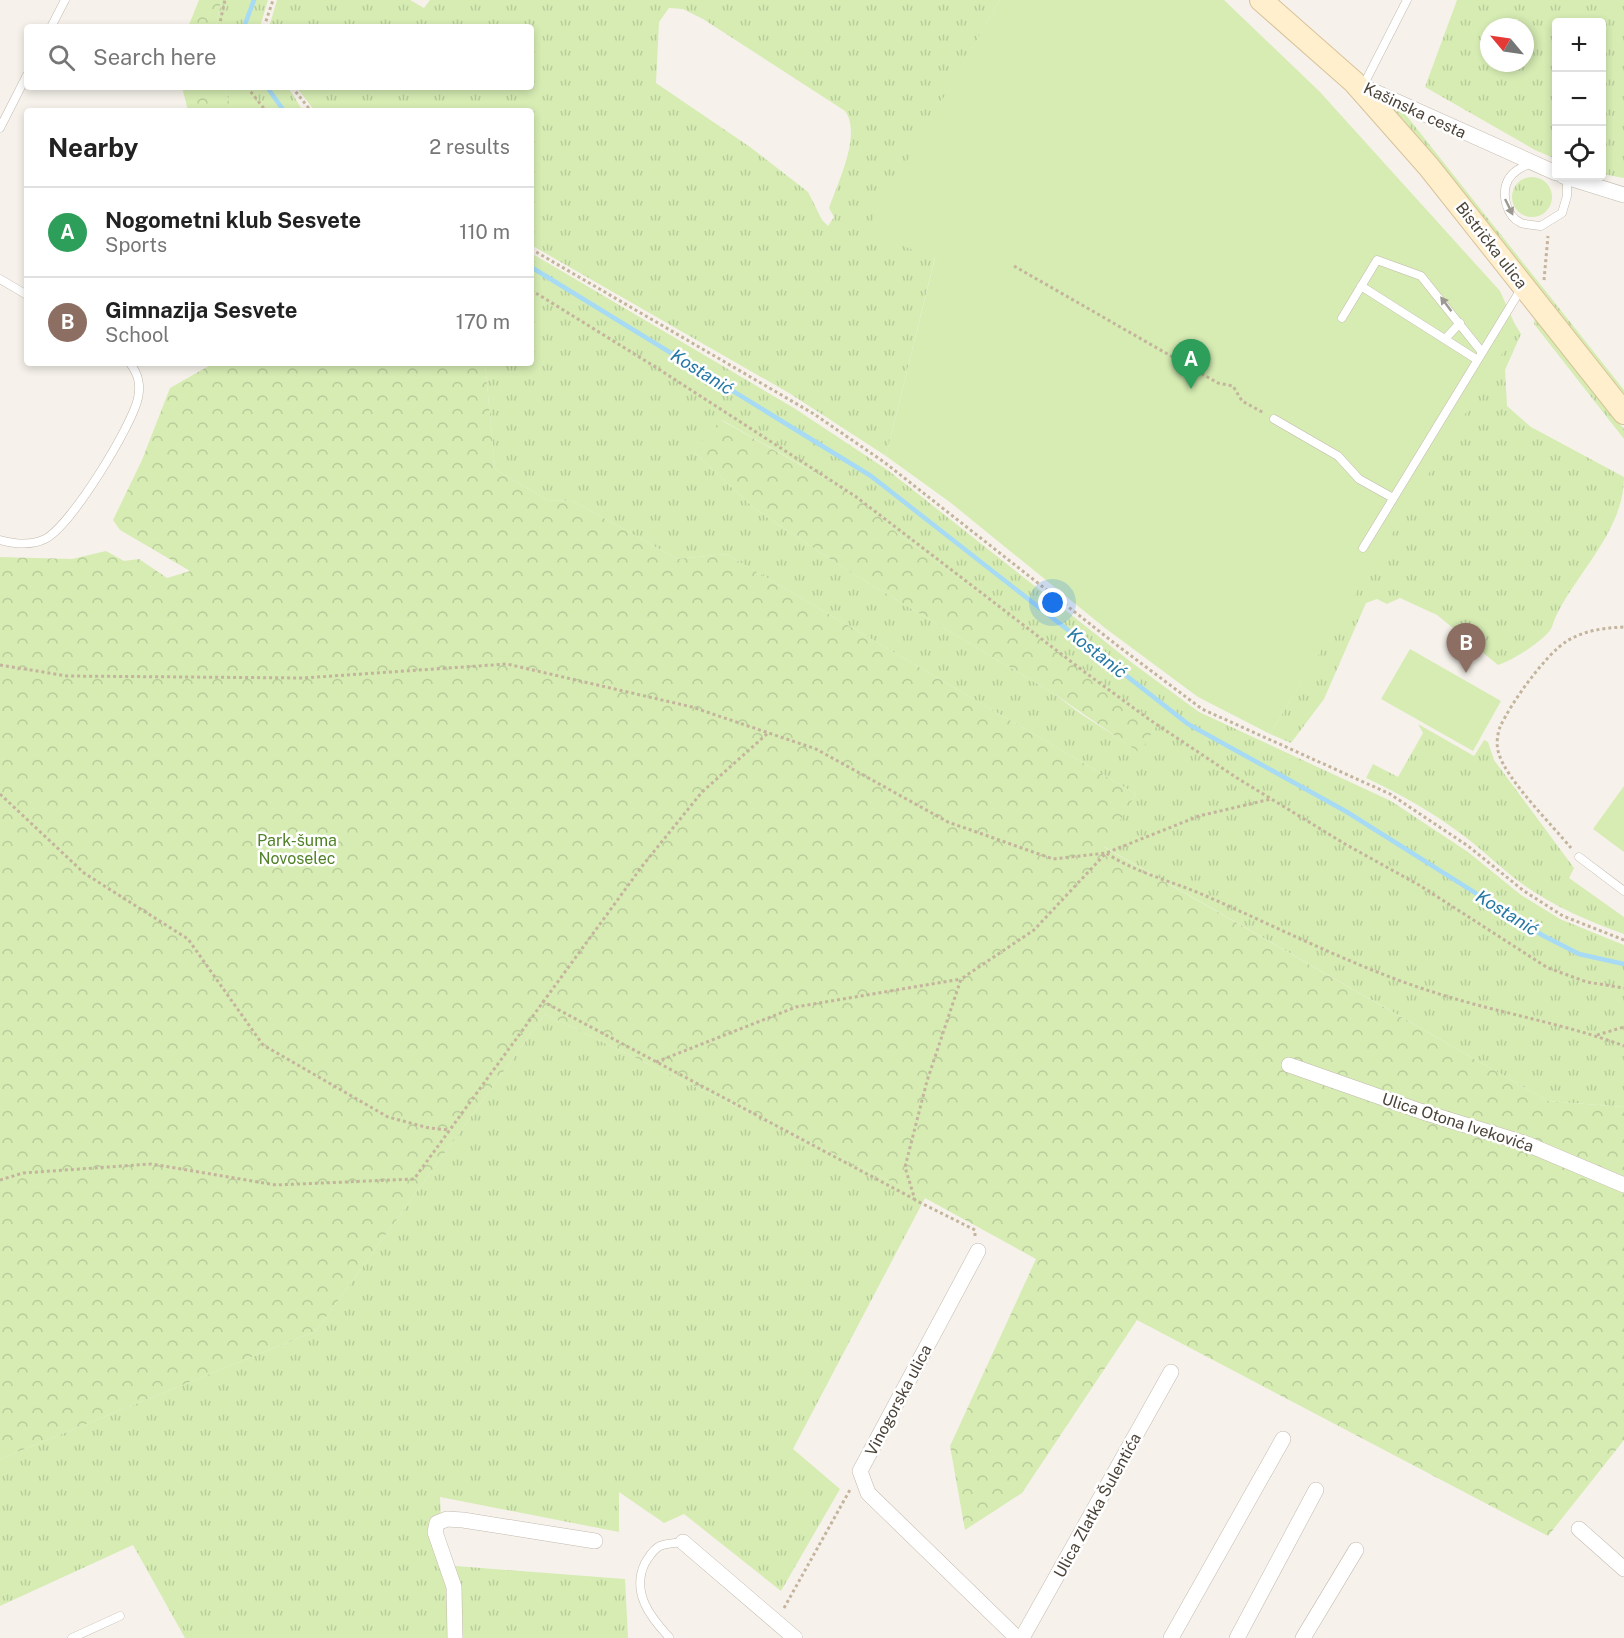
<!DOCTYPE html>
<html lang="en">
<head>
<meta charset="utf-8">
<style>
  :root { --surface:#fff; --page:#f2f2f2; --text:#222; --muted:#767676; --line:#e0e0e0; --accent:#7c3aed }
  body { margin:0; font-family:"Public Sans",sans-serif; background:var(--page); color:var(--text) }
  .controls { position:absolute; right:18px; top:18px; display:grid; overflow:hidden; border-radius:6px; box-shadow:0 3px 9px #0003 }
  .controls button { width:54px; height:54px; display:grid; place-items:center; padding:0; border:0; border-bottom:2px solid var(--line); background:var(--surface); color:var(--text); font:30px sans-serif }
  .compass { position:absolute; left:1480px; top:18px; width:54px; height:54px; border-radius:50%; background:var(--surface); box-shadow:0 3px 9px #0003; rotate:299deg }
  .you { position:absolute; left:1053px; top:603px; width:21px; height:21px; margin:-15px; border:4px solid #fff; border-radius:50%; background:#1a73e8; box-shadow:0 0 0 9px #1a73e833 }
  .badge { display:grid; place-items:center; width:39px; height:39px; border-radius:50%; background:var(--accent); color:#fff; font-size:20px; font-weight:700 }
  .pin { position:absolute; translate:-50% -50px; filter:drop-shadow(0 2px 3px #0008) }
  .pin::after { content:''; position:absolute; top:32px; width:21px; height:18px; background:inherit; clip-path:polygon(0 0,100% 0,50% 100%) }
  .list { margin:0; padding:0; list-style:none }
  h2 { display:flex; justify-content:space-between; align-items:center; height:78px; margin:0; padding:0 24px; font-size:26px }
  h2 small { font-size:20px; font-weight:400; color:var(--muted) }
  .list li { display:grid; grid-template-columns:39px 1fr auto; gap:18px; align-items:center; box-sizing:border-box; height:90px; padding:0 24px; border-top:2px solid var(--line) }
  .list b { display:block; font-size:22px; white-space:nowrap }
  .list p { margin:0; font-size:20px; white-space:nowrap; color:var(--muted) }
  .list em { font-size:20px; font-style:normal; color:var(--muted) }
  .icon { flex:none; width:33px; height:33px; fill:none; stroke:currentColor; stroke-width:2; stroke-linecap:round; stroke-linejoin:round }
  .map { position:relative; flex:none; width:1624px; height:1638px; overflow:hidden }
  .search { position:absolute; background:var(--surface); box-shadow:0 3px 9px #0003; left:24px; top:24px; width:510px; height:66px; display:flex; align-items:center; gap:15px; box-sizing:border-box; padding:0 21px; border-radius:6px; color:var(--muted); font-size:22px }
  .panel { position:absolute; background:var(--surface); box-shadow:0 3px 9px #0003; left:24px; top:108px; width:510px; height:258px; border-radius:6px }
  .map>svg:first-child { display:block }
</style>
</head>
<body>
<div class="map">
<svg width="1624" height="1638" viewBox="0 0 1624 1638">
  <defs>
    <pattern id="grass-tufts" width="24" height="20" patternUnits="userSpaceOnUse" patternTransform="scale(1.5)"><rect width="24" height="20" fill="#d6ecb3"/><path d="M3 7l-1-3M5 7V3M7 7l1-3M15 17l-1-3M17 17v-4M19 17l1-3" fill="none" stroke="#b9cc9b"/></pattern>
    <pattern id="forest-crowns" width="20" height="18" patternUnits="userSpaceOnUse" patternTransform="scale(1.5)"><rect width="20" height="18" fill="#d6ecb3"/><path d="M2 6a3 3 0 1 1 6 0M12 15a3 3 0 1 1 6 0" fill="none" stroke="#b9cc9b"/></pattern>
  </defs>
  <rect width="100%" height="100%" fill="#f6f2eb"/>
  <g fill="url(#grass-tufts)" fill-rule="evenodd">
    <polygon points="221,0 268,0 260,27 216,27"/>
    <path d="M277,0H410L424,8L430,0H1000L867,232L935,257L886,456L789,393L531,245V111H315L296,87H531V27H269ZM669,8L683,9L703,19L845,111C862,134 838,182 829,208L834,217L828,226L822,220L808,192L750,147L656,83L659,22Z"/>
    <path d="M1457,0H1624V178L1602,174V22H1556V159L1535,150L1425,87ZM1489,27H1525V63H1489Z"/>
    <polygon points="224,87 288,87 303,111 232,111"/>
    <polygon points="1392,106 1402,110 1624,390 1624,404 1392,110"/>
    <circle cx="1532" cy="197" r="20"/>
    <path d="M531,253L794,408L889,471L1131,662L1199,712L1391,801L1468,852L1521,895L1560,919L1624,945V1107L1548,1101L1103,846L1136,794L726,554L677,559L573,501L547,500L495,469L485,363H531ZM722,420L868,503L897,533L1137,709L1156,726L1140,752L1081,714L1053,693L845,569L755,509L694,452Z"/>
    <polygon points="1535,317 1624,429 1624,439 1534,324"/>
    <path d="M1513,321L1521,334L1505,370L1507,406L1531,427L1624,477C1624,530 1578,571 1556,616C1554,620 1553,625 1551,629C1543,641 1512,661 1498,665L1437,615L1400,598L1387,604L1377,599L1366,603L1324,699L1291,743L1270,734L1344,612L1366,563Z"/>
    <path d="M1418,724L1474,756L1484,740L1488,742L1494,760L1574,868L1569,878L1624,917V934C1588,921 1553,906 1521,883C1503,870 1486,853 1468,839C1437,815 1401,794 1366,778L1373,764L1398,777L1423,733Z"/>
    <polygon points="545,1014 925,1198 793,1449 840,1489 781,1591 684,1514 664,1523 619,1492 619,1532 440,1497 443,1565 625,1579 628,1638 185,1638 133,1545 0,1606 0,1459 316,1331"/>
  </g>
  <g fill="url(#forest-crowns)">
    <polygon points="199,0 221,0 216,27 188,27"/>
    <polygon points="182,87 224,87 232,111 188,111"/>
    <polygon points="214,363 485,363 495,469 547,500 573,501 677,559 726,554 1136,794 1104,847 1548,1101 1624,1107 1624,1440 1548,1536 1137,1320 1022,1493 965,1530 950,1446 1036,1259 925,1198 545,1014 316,1331 0,1459 0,557 72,559 106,551 124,561 139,559 167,578 190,571 120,530 113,520 142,460 170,388"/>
    <polygon points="721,420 868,503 897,533 1137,709 1156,726 1140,753 1053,693 845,569 755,509 693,451"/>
  </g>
  <g fill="#d6ecb3">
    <polygon points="1000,0 1224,0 1320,92 1500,291 1517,329 1270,734 1198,697 1105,628 951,503 886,456 935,258 866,232"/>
    <polygon points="1410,649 1501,701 1473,751 1381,699"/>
    <polygon points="1624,786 1624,852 1593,829"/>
  </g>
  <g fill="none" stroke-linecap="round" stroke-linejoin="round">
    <g stroke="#a6daf5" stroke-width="4.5">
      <polyline points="244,27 254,0"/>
      <polyline points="267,87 284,111"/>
      <polyline points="531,267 871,476 1188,724 1347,812 1542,935 1579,954 1624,964"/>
    </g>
    <g stroke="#c3b9ad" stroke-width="9">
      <g id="lane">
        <polyline points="51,27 65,0"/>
        <polyline points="1363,86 1407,0"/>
        <polyline points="0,128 27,75"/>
        <path d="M1531,163C1522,167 1513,171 1508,180C1501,194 1506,216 1521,223C1527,225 1535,225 1541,226L1562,213L1567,196V177"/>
        <polyline points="0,279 27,295"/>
        <polyline points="1361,286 1476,359"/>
        <polyline points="1342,318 1377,260 1421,276 1481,351"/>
        <polyline points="1445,339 1460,323"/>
        <polyline points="1274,419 1338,456 1359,479 1393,498"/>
        <path d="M0,540C15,544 31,546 45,539C71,526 132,426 138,398C141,384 138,374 130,363"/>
        <polyline points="1363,548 1521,289"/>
        <polyline points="1579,857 1624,891"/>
        <path d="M669,1637C650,1617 631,1592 645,1563C649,1557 653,1549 660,1546C667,1543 676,1543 683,1542"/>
        <polyline points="72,1638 120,1616"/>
      </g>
    </g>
    <g stroke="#c3b9ad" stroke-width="16">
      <g id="street">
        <polyline points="1362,86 1556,173"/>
        <polyline points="1563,176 1624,195"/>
        <polyline points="1289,1065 1420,1111 1527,1144 1624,1185"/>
        <polyline points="978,1251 860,1471 868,1493 1017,1638"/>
        <polyline points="1579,1529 1624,1569"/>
        <polyline points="683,1542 795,1638"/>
        <polyline points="455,1638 454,1587 435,1532 437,1523 447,1519 463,1520 595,1541"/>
        <polyline points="1022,1638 1171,1372"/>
        <polyline points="1171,1638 1283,1439"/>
        <polyline points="1237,1638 1316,1490"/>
        <polyline points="1303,1638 1356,1550"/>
      </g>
    </g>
    <g stroke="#d8c399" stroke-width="24">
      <polyline id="secondary" points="1261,0 1354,82 1429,167 1624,413"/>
    </g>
    <g stroke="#c5b49d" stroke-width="3" stroke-dasharray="3 3" stroke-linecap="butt">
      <polyline points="219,27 225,0"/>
      <polyline points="264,27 273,0"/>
      <polyline points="247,87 266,111"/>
      <polyline points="292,87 311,111"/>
      <polyline points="531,249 814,414 884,462 1118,646 1202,709 1390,794 1468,846 1524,891 1563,916 1624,940"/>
      <polyline points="1014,266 1218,383 1233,386 1242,401 1264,413"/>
      <polyline points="1544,280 1548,236"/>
      <polyline points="531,290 657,368 855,496 1086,673 1150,720 1237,778 1345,844 1419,885 1548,968 1587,982 1624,988"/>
      <polyline points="0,665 67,676 303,678 507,664 692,707 816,749 948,822 1053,859 1106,853 1199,816 1271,799"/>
      <polyline points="0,794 84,873 188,939 263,1045 388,1117 429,1128 449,1130"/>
      <path d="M1571,848C1553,826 1506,779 1499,754C1496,746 1497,735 1500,727C1511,703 1545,655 1567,641C1585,630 1604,628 1624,627"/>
      <polyline points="542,1001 914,1199"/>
      <polyline points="1597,1035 1624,1027"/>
      <polyline points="656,1062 796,1007 961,979"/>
      <polyline points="0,1180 23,1173 151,1164 276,1185 414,1179 643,865 702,792 768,733"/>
      <path d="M975,1236V1230L915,1200L905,1167L927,1081L961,979L1034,930L1106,853C1136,873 1172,881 1206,896C1282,929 1356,968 1436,993C1498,1013 1563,1023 1624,1046"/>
      <polyline points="784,1608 851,1488"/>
    </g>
    <use href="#lane" stroke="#fff" stroke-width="8"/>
    <use href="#street" stroke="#fff" stroke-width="15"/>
    <use href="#secondary" stroke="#ffefcd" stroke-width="22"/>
  </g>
  <defs><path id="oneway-solid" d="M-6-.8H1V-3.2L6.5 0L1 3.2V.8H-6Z" transform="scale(1.5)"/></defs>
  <g fill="#9c9892">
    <use href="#oneway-solid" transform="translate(1509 207) rotate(64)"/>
    <use href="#oneway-solid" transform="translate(1446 304) rotate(-127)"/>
  </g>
  <g text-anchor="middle" stroke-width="5" stroke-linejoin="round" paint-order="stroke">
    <g font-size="16" fill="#4b4338" stroke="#fff">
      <text transform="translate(1415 110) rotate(25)" y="6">Kašinska cesta</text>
      <text transform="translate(1492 245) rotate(52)" y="6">Bistrička ulica</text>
      <text transform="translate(1458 1122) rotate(18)" y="6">Ulica Otona Ivekovića</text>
      <text transform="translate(898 1400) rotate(-62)" y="6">Vinogorska ulica</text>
      <text transform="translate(1097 1505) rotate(-61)" y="6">Ulica Zlatka Šulentića</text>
    </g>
    <g font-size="16" fill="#508227" stroke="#fff">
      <text x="297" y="846">Park-šuma<tspan x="297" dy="18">Novoselec</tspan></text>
    </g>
    <g font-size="18" font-style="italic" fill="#2678a5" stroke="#fff">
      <text transform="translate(702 372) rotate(32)" y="6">Kostanić</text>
      <text transform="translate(1097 653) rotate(38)" y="6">Kostanić</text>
      <text transform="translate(1507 913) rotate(32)" y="6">Kostanić</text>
    </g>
  </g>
</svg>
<div class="controls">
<button>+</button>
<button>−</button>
<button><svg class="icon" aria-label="locate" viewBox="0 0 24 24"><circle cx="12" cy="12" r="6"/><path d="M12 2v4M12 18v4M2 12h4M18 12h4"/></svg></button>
</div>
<svg class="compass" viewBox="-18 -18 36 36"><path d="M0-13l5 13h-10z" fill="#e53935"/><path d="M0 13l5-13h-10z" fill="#767676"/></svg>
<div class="you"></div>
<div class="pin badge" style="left:1191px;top:389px;background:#2e9e5b">A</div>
<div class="pin badge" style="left:1466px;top:673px;background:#8d6e63">B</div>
<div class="search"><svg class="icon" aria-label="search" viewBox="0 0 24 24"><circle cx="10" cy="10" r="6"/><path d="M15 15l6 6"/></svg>Search here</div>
<section class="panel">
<h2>Nearby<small>2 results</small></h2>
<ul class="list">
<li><span class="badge" style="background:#2e9e5b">A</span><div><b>Nogometni klub Sesvete</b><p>Sports</p></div><em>110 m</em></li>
<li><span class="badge" style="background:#8d6e63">B</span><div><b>Gimnazija Sesvete</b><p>School</p></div><em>170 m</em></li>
</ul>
</section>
</div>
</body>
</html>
